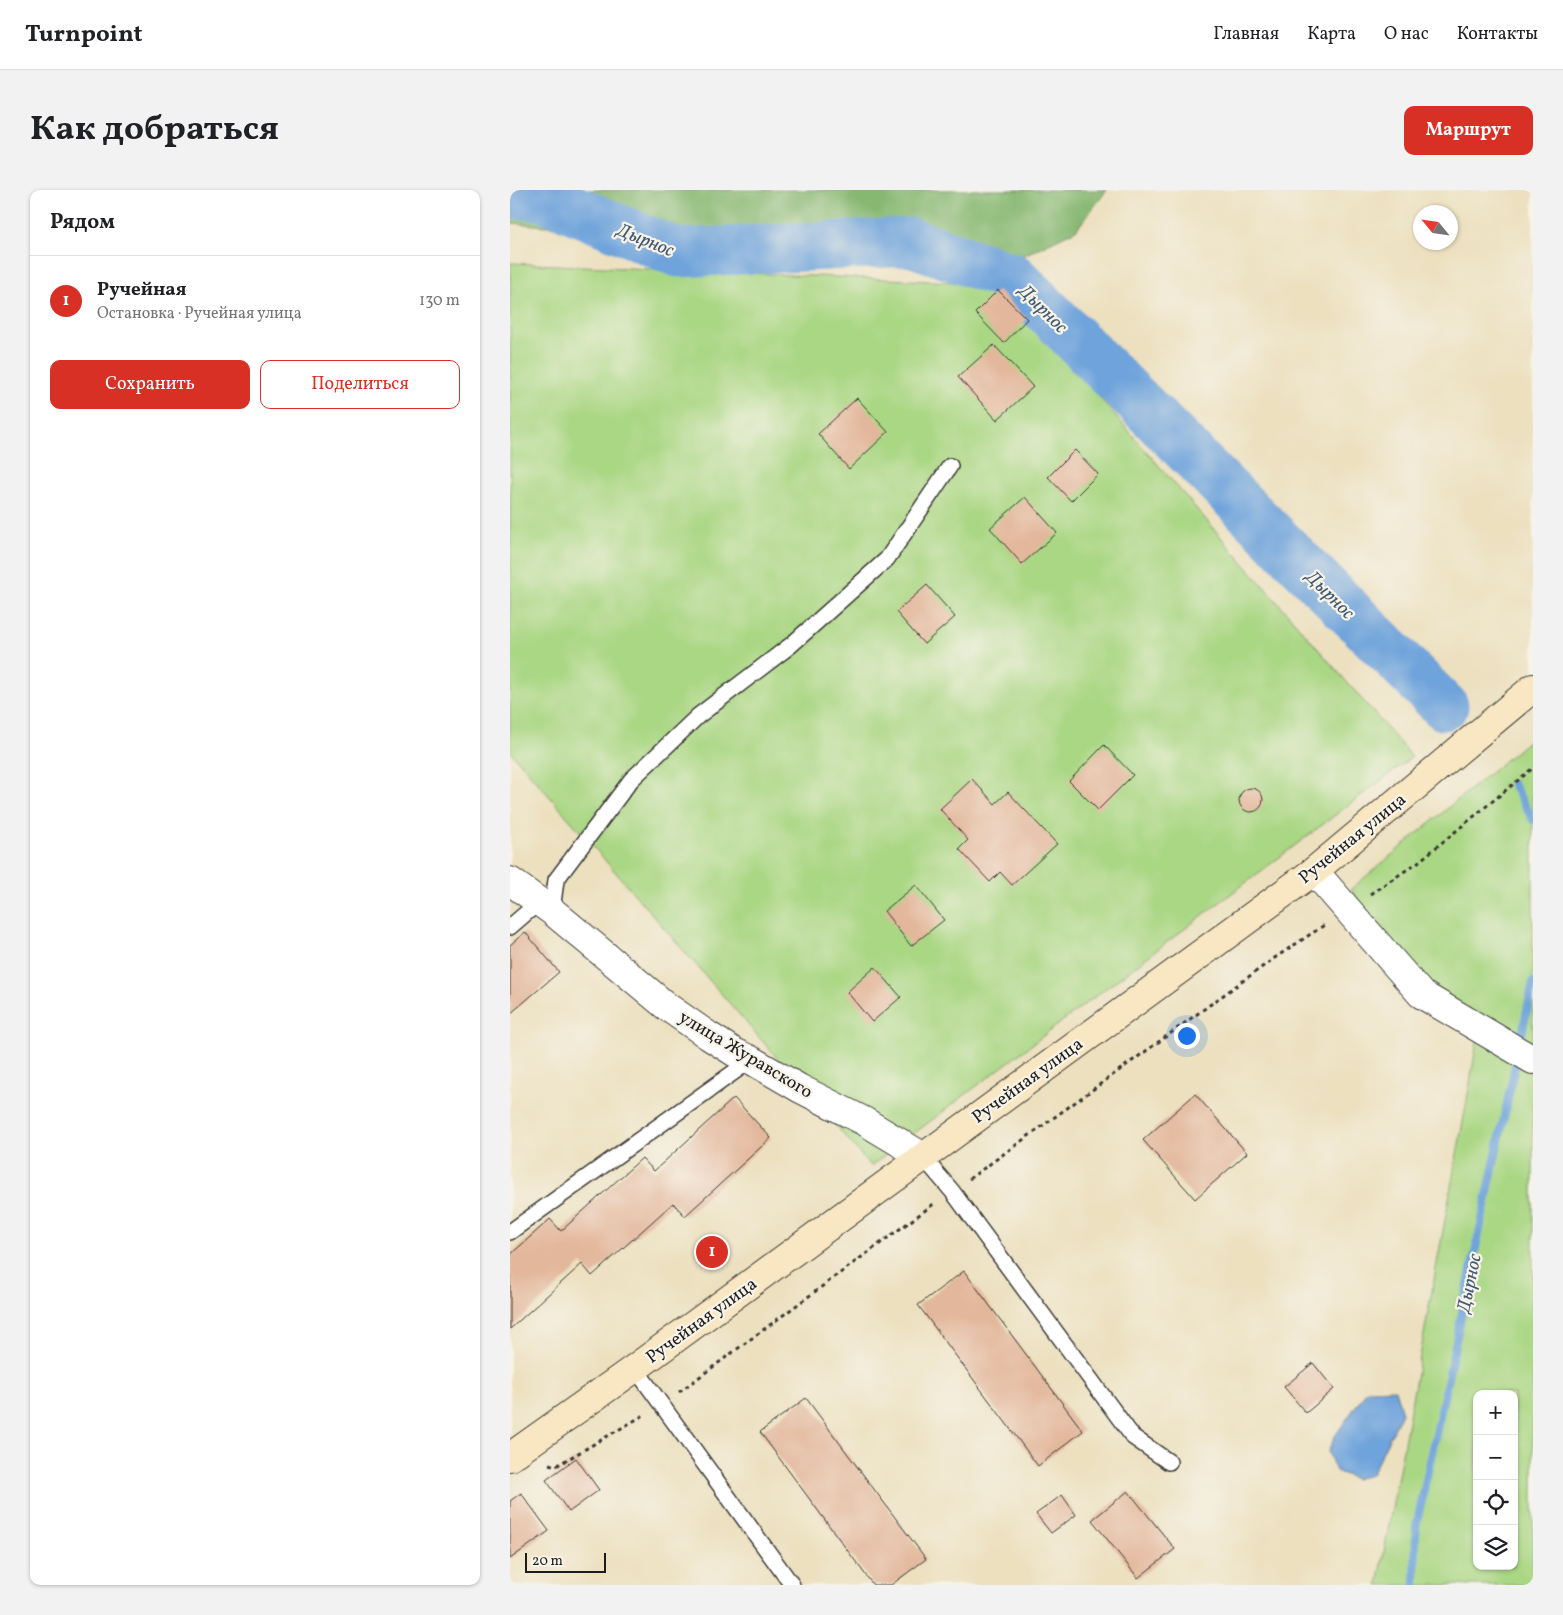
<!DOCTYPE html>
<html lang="ru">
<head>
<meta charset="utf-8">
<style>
  :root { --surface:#fff; --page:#f2f2f2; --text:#202124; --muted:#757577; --line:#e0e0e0; --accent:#d93025 }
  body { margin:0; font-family:Vollkorn,serif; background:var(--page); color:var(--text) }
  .controls { position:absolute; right:15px; bottom:15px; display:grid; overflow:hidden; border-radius:10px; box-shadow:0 1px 4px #0004 }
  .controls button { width:45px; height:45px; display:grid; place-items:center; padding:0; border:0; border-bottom:1px solid var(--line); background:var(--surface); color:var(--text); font:25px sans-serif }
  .compass { position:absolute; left:903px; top:15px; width:45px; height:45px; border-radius:50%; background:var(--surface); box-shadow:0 1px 4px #0004; rotate:299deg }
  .scale { position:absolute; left:15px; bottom:12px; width:81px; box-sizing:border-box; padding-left:5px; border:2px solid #1c1c1c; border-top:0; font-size:14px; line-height:18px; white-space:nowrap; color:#1c1c1c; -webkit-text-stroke:4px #f7f3e8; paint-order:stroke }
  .you { position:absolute; left:676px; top:845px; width:18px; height:18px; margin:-12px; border:4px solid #fff; border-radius:50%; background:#1a73e8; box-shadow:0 0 0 8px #1a73e833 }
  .badge { display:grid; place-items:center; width:32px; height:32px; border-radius:50%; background:var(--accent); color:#fff; font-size:16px; font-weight:700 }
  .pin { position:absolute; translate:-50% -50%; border:2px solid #fff; box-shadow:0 1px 5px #0006 }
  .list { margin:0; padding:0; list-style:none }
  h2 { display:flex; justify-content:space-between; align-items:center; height:65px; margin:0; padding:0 20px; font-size:21px }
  h2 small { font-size:16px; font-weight:400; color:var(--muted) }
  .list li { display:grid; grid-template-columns:32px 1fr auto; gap:15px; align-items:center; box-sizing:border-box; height:90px; padding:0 20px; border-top:1px solid var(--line) }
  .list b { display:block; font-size:19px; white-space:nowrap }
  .list p { margin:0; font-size:16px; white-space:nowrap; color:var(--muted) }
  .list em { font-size:16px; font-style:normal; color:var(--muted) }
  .actions { display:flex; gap:10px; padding:15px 20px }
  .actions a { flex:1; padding:11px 0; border:1px solid var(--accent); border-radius:10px; text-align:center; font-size:18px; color:var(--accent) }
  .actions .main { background:var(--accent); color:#fff }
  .icon { flex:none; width:28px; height:28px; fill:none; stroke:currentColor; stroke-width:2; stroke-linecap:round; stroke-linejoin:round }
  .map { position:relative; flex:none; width:1023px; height:1395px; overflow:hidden; border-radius:10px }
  header { display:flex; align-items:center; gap:30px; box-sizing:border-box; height:70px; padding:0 25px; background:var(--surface); border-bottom:1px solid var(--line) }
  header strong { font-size:24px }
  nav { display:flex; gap:28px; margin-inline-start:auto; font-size:18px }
  .intro { display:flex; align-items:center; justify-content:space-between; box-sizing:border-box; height:120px; padding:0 30px }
  h1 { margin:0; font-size:35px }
  .button { padding:12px 22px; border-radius:10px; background:var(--accent); color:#fff; font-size:18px; font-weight:700 }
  main { display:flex; gap:30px; padding:0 30px }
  aside { flex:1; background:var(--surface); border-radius:10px; box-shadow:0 1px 4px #0004 }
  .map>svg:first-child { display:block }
</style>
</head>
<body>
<header>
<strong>Turnpoint</strong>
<nav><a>Главная</a><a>Карта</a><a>О нас</a><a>Контакты</a></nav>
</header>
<div class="intro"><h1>Как добраться</h1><a class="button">Маршрут</a></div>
<main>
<aside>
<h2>Рядом<small></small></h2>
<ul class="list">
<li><span class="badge">1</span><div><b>Ручейная</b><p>Остановка · Ручейная улица</p></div><em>130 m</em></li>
</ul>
<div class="actions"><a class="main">Сохранить</a><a>Поделиться</a></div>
</aside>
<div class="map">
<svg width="1023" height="1395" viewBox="0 0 1023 1395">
  <rect width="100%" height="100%" fill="#f7f3e8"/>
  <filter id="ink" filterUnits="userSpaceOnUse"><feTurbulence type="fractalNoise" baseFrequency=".02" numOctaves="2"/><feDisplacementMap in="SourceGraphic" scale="10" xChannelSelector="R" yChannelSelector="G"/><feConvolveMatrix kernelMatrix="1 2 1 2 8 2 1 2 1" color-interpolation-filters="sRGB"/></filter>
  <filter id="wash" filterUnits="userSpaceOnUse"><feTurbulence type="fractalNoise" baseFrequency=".0096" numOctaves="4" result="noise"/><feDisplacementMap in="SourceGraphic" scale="20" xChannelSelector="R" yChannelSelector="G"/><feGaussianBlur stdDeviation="1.12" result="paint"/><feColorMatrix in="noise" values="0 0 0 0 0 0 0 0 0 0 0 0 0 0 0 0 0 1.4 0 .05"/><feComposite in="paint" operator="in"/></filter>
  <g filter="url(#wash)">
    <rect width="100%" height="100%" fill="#ece0bf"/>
    <g fill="#aad784" stroke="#637a50" fill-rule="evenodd">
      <polygon points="0,73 491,94 902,567 361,976 0,561"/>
      <path d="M1023,547V1395H868L959,899L971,827L921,795L873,747L841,699ZM967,1204H1004V1376H967Z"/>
    </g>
    <polygon fill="#87b872" stroke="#526a47" points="0,0 597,0 566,40 479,82 167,47 0,33"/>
    <polygon fill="#6ea3db" stroke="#45607c" points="885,1199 892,1223 861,1285 845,1289 826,1281 818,1262 825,1246 857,1200"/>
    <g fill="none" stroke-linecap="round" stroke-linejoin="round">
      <g stroke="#6ea3db" stroke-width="8">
        <polyline points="1003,594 1023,630"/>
        <polyline points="905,1395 906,1337 1023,792"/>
      </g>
      <polyline stroke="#6ea3db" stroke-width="49" points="0,4 31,6 168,63 401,52 504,88 934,516"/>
    </g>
    <g id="blocks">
      <g fill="#e3b79b">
        <polygon points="488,100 517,129 494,153 465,123"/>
        <polygon points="484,155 523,197 487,230 448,187"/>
        <polygon points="347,208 378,242 339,279 308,244"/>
        <polygon points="565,260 588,284 561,311 538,287"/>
        <polygon points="515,307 547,343 512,374 480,338"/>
        <polygon points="417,395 445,427 414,454 386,422"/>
        <polygon points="594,555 623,585 588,620 559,591"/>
        <polygon points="462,589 485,614 498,602 547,654 502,695 490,682 480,692 449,659 458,650 430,619"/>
        <circle cx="741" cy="610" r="12"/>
        <polygon points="406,695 434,730 401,756 374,721"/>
        <polygon points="15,742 49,782 0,824 0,755"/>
        <polygon points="365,777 391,807 362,832 337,802"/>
        <polygon points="685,904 737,963 685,1009 633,950"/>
        <polygon points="224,908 261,948 175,1026 163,1013 82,1086 72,1074 0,1139 0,1065 40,1029 51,1041 132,968 144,981"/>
        <polygon points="454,1081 573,1241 528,1276 408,1115"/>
        <polygon points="803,1173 824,1199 796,1223 774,1197"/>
        <polygon points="296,1208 416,1369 381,1395 363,1395 250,1242"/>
        <polygon points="66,1268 89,1300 59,1322 36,1290"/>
        <polygon points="618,1301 665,1359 628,1388 582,1330"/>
        <polygon points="11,1303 39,1341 0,1369 0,1311"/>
        <polygon points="552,1305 566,1325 541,1343 526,1324"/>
      </g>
    </g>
  </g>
  <g filter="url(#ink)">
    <use href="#blocks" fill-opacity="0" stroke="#3b3934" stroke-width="1"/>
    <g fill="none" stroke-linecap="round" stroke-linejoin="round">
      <g stroke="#3b3934" stroke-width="18">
        <g id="lane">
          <polyline points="42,721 46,690 121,590 188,526 281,455 377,369 440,276"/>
          <polyline points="0,737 29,712"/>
          <polyline points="412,966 442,1001 623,1247 659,1272"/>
          <polyline points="0,1042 241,870"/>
          <polyline points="125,1178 282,1395"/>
        </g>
      </g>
      <g stroke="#3b3934" stroke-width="30">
        <g id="street">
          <polyline points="804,681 911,804 1023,870"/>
          <polyline points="0,691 42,721 156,816 199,846 224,862 241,870 289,898 354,931 412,966"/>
        </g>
      </g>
      <g stroke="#3b3934" stroke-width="30">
        <polyline id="secondary" points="0,1267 125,1178 804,681 1023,498"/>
      </g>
      <g stroke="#3b3934" stroke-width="3" stroke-dasharray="4 4" stroke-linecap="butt">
        <polyline points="860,704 907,673 1023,578"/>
        <polyline points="459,989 766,767 816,734"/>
        <polyline points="169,1202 425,1013"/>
        <polyline points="39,1274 46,1276 134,1225"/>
      </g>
      <use href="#lane" stroke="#fff" stroke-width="15"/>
      <use href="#street" stroke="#fff" stroke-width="28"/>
      <use href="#secondary" stroke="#f9e7c3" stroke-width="28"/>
    </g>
  </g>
  <g text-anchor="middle" stroke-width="4.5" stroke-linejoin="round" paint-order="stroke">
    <g font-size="18" fill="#1c1c1c" stroke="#f7f3e8">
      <text transform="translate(842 648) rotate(-39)" y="6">Ручейная улица</text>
      <text transform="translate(236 864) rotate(31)" y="6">улица Журавского</text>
      <text transform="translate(517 890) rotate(-36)" y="6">Ручейная улица</text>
      <text transform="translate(191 1130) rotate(-36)" y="6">Ручейная улица</text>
    </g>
    <g font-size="19" font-style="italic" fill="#415972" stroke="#f7f3e8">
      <text transform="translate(136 49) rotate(22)" y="7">Дырнос</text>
      <text transform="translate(534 118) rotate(45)" y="7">Дырнос</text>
      <text transform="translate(821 404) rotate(45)" y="7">Дырнос</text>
      <text transform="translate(958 1093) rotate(-78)" y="7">Дырнос</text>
    </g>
  </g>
</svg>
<div class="controls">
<button>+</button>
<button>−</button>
<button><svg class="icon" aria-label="locate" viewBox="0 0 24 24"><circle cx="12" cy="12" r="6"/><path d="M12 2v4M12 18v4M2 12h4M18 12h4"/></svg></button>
<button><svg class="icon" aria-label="layers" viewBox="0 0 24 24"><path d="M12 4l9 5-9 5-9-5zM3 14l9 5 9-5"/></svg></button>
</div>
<svg class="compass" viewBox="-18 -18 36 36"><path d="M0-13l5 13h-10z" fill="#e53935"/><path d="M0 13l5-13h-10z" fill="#757577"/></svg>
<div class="scale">20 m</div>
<div class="you"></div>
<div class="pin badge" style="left:202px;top:1062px">1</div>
</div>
</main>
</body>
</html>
